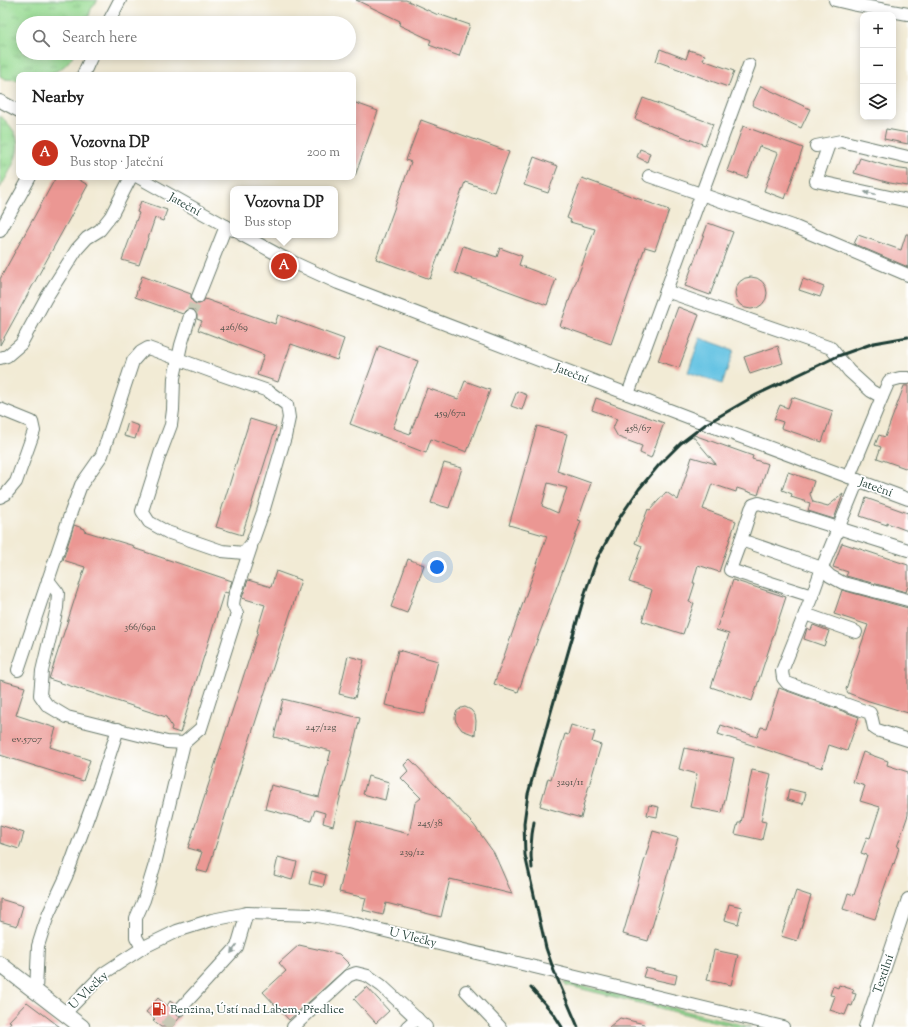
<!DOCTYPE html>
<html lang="en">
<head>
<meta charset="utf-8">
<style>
  :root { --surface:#fff; --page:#f6f6f6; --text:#222; --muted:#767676; --line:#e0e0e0; --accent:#c8321e }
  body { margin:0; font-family:"Sorts Mill Goudy",serif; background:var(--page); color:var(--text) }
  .controls { position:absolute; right:12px; top:12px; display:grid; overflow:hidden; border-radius:8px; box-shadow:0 2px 10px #0003 }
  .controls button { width:36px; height:36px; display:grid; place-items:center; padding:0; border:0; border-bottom:1px solid var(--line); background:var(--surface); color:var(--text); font:20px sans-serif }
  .you { position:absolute; left:437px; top:567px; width:14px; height:14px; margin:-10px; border:3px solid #fff; border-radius:50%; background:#1a73e8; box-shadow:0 0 0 6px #1a73e833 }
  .badge { display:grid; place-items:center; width:26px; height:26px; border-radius:50%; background:var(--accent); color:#fff; font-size:13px; font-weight:700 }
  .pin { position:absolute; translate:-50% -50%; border:2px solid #fff; box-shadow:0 1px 4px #0006 }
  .popup { position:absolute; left:230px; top:186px; width:108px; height:52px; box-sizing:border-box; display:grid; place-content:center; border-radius:8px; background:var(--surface); filter:drop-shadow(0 1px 3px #0005); font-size:13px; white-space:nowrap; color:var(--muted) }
  .popup b { font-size:15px; color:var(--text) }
  .popup::after { content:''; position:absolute; left:50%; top:100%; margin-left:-8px; border:8px solid transparent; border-top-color:var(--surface) }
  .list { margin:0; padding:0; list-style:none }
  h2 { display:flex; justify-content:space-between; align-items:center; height:52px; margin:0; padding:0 16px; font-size:17px }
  h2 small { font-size:13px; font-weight:400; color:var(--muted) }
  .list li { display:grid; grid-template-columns:26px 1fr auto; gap:12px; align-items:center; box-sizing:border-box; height:56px; padding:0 16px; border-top:1px solid var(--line) }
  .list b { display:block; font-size:15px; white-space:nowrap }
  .list p { margin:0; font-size:13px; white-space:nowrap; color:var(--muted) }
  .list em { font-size:13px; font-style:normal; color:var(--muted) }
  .icon { flex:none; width:22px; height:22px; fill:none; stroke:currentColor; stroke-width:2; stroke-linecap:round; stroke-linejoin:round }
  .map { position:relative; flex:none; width:908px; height:1027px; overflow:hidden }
  .search { position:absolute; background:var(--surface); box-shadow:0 2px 10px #0003; left:16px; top:16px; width:340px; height:44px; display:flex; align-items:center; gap:10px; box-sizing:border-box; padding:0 14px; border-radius:22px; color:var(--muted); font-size:15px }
  .panel { position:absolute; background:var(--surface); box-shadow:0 2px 10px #0003; left:16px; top:72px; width:340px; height:108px; border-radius:8px }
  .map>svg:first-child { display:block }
</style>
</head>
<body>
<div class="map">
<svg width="908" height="1027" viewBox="0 0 908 1027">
  <defs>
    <pattern id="grass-tufts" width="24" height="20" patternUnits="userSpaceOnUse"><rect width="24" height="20" fill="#98db93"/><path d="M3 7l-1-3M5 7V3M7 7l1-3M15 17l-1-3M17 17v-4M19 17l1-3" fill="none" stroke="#7bb379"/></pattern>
  </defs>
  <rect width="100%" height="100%" fill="#fff"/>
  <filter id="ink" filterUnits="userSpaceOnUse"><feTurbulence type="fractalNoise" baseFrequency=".025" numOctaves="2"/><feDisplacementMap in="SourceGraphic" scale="8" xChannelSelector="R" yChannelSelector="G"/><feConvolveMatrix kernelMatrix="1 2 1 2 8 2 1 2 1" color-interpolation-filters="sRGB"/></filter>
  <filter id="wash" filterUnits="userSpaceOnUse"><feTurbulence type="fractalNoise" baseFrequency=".012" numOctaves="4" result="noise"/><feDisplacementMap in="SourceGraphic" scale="16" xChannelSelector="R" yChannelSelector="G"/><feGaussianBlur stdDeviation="0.9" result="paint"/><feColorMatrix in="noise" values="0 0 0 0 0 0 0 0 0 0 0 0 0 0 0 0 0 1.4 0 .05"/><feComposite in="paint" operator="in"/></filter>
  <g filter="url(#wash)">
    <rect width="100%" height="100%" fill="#f2ebd5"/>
    <g fill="url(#grass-tufts)" stroke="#5c8c64">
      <path d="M0,0H98L91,9L87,23H23V53H74C62,77 42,75 19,75V80L5,79L0,76Z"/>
      <path d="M0,116C5,120 10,125 13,130C26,148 9,172 0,188Z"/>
      <polygon points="564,981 751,1027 737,1027 566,985"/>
    </g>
    <polygon fill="#65c3e3" stroke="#42808c" points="700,338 734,350 722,384 688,372"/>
    <g id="blocks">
      <g fill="#eb9793" fill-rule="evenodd">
        <polygon points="356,0 406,0 438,15 438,14 470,25 459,56 429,45 431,40 399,25 400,21"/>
        <polygon points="660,49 686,59 689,50 705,55 703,60 734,71 728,87 656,61"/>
        <polygon points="761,86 810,109 801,128 752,105"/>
        <polygon points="643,98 713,124 705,145 635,119"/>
        <polygon points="353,102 378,111 355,176 353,176"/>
        <polygon points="421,120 509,152 494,192 465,182 430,279 376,259 411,162 406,160"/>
        <polygon points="743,126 803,148 785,199 764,191 778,153 759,146 747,178 727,171"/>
        <polygon points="886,129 908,133 908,144 884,139"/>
        <polygon points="640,149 650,153 647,162 637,157"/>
        <polygon points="534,157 558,166 548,193 524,185"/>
        <polygon points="860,158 894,168 908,170 908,186 890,183 854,173"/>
        <polygon points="56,177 74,177 88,185 0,345 0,279"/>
        <polygon points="582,178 669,210 655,250 645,247 611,344 560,326 595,229 570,222 571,220 567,218"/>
        <polygon points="141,201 167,210 163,221 155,218 139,265 122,260 139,213 137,212"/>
        <polygon points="708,223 733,232 710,295 685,286"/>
        <polygon points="906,234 908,234 908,267 854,244 858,235 901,250"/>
        <polygon points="463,246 497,257 500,248 522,256 519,265 556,279 547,305 486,283 455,273"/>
        <polygon points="142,276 191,294 191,298 192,301 196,304 199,304 202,303 205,299 275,324 278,315 344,339 337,360 291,344 278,382 257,375 264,355 198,330 202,321 197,319 197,315 195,311 192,309 188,309 185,311 183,314 135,297"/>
        <circle cx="751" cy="293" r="16"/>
        <polygon points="803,279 824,287 820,297 799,290"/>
        <polygon points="678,307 699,315 679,368 658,361"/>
        <polygon points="379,346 418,361 393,428 410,434 427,388 458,399 465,381 490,390 467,452 431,439 426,453 350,424"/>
        <polygon points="778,346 783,363 750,374 744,357"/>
        <polygon points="904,386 908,386 908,469 877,458 881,447 875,445 879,435 885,437"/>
        <polygon points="517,391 527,395 522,410 511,406"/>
        <polygon points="792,397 833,411 822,442 781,428 783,422 774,419 780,405 788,408"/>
        <polygon points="596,398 664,423 651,458 640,453 642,446 618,437 613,428 617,419 592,410"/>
        <polygon points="250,419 276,427 242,535 216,527"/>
        <polygon points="128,422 139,426 135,439 124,436"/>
        <path d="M537,426L567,434L557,471L591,483L578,520L581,521L518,692L494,684L547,536L509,525ZM548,483L567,488L558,513L542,506Z"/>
        <polygon points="691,434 753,456 752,459 768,464 758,495 737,488 736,492 712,484 703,509 736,521 719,572 698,565 693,583 695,583 689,602 694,603 683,634 642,621 652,590 629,582 642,546 635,543 648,509 650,510 666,492 678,500 692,457 716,464"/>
        <polygon points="444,463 462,468 449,508 431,503"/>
        <polygon points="788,472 814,481 810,494 813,502 828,506 843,494 834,519 808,511 810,503 791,497 792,494 782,490"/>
        <polygon points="866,498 908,513 908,531 887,523 887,525 860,516"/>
        <polygon points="74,525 85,529 84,531 134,546 133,548 232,581 228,593 224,592 180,733 171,730 172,727 166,717 49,679 85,567 63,560"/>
        <polygon points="842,543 908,565 908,586 906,592 846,576 848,572 833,567"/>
        <polygon points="408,559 424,565 407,613 391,607"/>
        <polygon points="276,571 301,580 207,873 196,870 202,852 188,848 258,631 257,631 265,605 242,598 248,580 271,587"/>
        <polygon points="733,580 786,597 752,701 711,687 729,634 716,630"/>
        <polygon points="842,590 908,608 908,713 869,701 848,693 846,689 868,625 834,614"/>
        <polygon points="813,625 829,631 824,646 804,639 807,628 811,630"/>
        <polygon points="398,650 438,661 425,714 385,705"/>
        <polygon points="348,656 364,660 355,698 339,694"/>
        <polygon points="0,680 25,687 16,715 56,728 50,747 90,760 83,781 0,755"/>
        <polygon points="779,688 859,717 847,751 829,745 822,768 718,734 721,725 757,737 761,727 766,728"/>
        <polygon points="283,699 360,718 333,826 323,823 325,813 315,810 311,821 265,809 271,785 319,797 331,751 274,737"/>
        <polygon points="465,707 471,710 475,715 476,721 475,735 462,730 456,722 455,718 456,712 461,708"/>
        <polygon points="571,725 595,732 592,742 601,745 583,806 584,807 581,818 540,806 548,778 551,779 565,734 568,735"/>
        <polygon points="684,748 734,758 722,813 690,807 697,774 679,769"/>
        <polygon points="863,752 888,761 887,765 908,772 908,815 897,847 899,848 894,864 893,863 879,903 880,904 875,919 843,909 848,893 854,895 867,855 861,853 867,837 870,838 880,807 860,801 865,786 853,782"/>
        <polygon points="410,759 474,825 494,853 512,894 450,879 441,917 386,903 383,915 363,910 366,898 339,892 357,821 409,834 415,803 421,798 401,778 408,771 404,765"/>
        <polygon points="752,770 771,774 761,821 766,822 762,840 735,834 738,823 741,823"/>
        <polygon points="368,776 389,782 385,800 363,794"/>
        <polygon points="789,789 806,793 803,804 787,800"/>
        <polygon points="649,805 659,807 657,817 647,815"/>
        <polygon points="0,825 24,833 19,849 0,843"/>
        <polygon points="653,831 678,838 648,941 623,934"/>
        <polygon points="278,857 297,862 292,880 274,875"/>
        <polygon points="312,871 326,875 323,887 309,884"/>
        <polygon points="796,891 811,896 797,941 781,936"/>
        <polygon points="0,899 23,906 17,926 0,921"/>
        <polygon points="729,904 742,907 738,924 725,920"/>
        <polygon points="299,945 339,954 350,965 289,1020 263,992 286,971 279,963"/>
        <polygon points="714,950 738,955 731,985 707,980"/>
        <polygon points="646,968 677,975 675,984 643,977"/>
        <polygon points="839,985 854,990 852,993 856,994 852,1006 849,1005 845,1015 830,1010 835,996 830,995 833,986 838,988"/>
        <polygon points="367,987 389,1011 376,1023 354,999"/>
        <polygon points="158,998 167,1006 170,1001 174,1004 173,1007 173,1011 175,1014 178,1016 181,1016 172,1027 161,1027 153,1021 155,1019 146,1012"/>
        <polygon points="27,1002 43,1014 60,1027 7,1027 11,1022 9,1021"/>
        <polygon points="620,1018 644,1024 643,1027 609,1027"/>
      </g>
    </g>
  </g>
  <g filter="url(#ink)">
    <use href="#blocks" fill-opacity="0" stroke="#697a6c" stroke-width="1"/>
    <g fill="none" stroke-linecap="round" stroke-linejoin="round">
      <g stroke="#c8c8b5" stroke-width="12" stroke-dasharray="12 6" stroke-linecap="butt">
        <polyline points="190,316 198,297"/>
        <polyline points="165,1027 180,1009"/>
      </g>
      <g stroke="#697a6c" stroke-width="14">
        <g id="minor">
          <polyline points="835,0 852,4 908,14"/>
          <polyline points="108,23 120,0"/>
          <polyline points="83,75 93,53"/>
          <polyline points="0,101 19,111"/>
          <polyline points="829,144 816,181 908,201"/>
          <polyline points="816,146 841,141 908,157"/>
          <polyline points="649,176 793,226 908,275"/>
          <polyline points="138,177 233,230"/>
          <polyline points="0,231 30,177"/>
          <polyline points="242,235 286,259 338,283 706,424 908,499"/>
          <polyline points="666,291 831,348 849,371 871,391 882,397"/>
          <polyline points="198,297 226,226"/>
          <polyline points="0,358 7,356 21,344 46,298 77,249 87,238 100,230 111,216 131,177"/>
          <polyline points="628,394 749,65"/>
          <polyline points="0,409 32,422 34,431 16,482 6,494 0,497"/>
          <polyline points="849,477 882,397 889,381 900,378 908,378"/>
          <polyline points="858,480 822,568 812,596 782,671 783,678 787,683 870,713 872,719 874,728 877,730 908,740"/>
          <polyline points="741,540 822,568 830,576 843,583 908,600"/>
          <polyline points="48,580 58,593 57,608 42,671 40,695 47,705 67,717 167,742 184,743 201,728 237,614 233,605 234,598 251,547"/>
          <polyline points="812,596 730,570 741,540 751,509 753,505 759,503 908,550"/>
          <polyline points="805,614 856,632"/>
          <polyline points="18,670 71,512 81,485 102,455 133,361 141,352 148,348 216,373 268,391 287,405 289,418 285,437 263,512 252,543 244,553 222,551 167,532 149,522 142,511 160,454 171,425 173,410 174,378 181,345 190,316"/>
          <polyline points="144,947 140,944 136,937 136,918 144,900 155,864 184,743"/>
          <polyline points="36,991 38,946 43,930 49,913 66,877 101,781 118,729"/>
          <polyline points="466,991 500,1027"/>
          <polyline points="180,1009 237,947 247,913"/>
          <polyline points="65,1013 104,973 144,947 177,931 212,920 247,913 312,915 348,922 783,1027"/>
          <polyline points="293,1027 348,976 356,973 368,976 382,986 426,1027"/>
          <polyline points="407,1027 417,1018"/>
          <polyline points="865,1027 908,899"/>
        </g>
      </g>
      <g stroke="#697a6c" stroke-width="17">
        <polyline id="major" points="0,964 82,1027"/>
      </g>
      <use href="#minor" stroke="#fff" stroke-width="12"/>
      <use href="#major" stroke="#fff" stroke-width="15"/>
      <g stroke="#1f3d34" stroke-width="3">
        <path d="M532,868C530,852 531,837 534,822"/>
        <polyline points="531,988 553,1013 562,1027"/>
        <polyline points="578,1027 554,971 546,948 525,855 524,823 528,794 550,715 586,590 597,559 620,517 639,489 659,465 681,443 706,424 756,395 838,356 874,343 908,337"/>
      </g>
    </g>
    <defs><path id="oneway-solid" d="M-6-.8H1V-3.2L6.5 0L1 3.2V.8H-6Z"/></defs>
    <g fill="#8f9e9a">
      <use href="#oneway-solid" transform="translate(870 193) rotate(-168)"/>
      <use href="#oneway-solid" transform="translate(234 949) rotate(126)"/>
    </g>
  </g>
  <defs>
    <g id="fuel-bare" transform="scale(1.08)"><path d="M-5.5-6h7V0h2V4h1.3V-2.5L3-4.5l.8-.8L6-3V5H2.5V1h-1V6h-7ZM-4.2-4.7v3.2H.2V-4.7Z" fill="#c8321e" stroke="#fff" stroke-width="2.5" paint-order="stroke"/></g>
  </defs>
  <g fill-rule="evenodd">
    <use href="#fuel-bare" x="159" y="1009"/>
  </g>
  <g text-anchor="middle" stroke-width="3.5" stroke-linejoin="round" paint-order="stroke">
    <g font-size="10" fill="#52544c">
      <text x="234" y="330">426/69</text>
      <text x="450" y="416">459/67a</text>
      <text x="638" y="431">458/67</text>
      <text x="140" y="630">366/69a</text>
      <text x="321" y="730">247/12g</text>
      <text x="27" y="742">ev.5707</text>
      <text x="570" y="785">3291/11</text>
      <text x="430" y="826">245/38</text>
      <text x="412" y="855">239/12</text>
    </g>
    <g font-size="12" fill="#1f3d34" stroke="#fff">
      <text transform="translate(185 204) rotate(29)" y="4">Jateční</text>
      <text transform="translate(572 373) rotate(21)" y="4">Jateční</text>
      <text transform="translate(876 487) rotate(20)" y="4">Jateční</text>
      <text transform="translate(413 937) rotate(14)" y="4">U Vlečky</text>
      <text transform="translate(883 974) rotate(-71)" y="4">Textilní</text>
      <text transform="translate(88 990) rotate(-44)" y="4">U Vlečky</text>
    </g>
    <g font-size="12" fill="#1f3d34" stroke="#fff" text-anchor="start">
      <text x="170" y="1013">Benzina, Ústí nad Labem, Předlice</text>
    </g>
  </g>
</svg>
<div class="controls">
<button>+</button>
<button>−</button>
<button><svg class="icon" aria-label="layers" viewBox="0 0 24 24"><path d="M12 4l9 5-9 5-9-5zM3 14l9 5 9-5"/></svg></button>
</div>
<div class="you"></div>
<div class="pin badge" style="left:284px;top:266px">A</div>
<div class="popup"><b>Vozovna DP</b>Bus stop</div>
<div class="search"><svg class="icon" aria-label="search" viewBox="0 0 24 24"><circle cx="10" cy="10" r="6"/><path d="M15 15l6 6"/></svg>Search here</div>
<section class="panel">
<h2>Nearby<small></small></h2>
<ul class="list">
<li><span class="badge">A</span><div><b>Vozovna DP</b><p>Bus stop · Jateční</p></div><em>200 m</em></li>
</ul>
</section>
</div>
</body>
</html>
